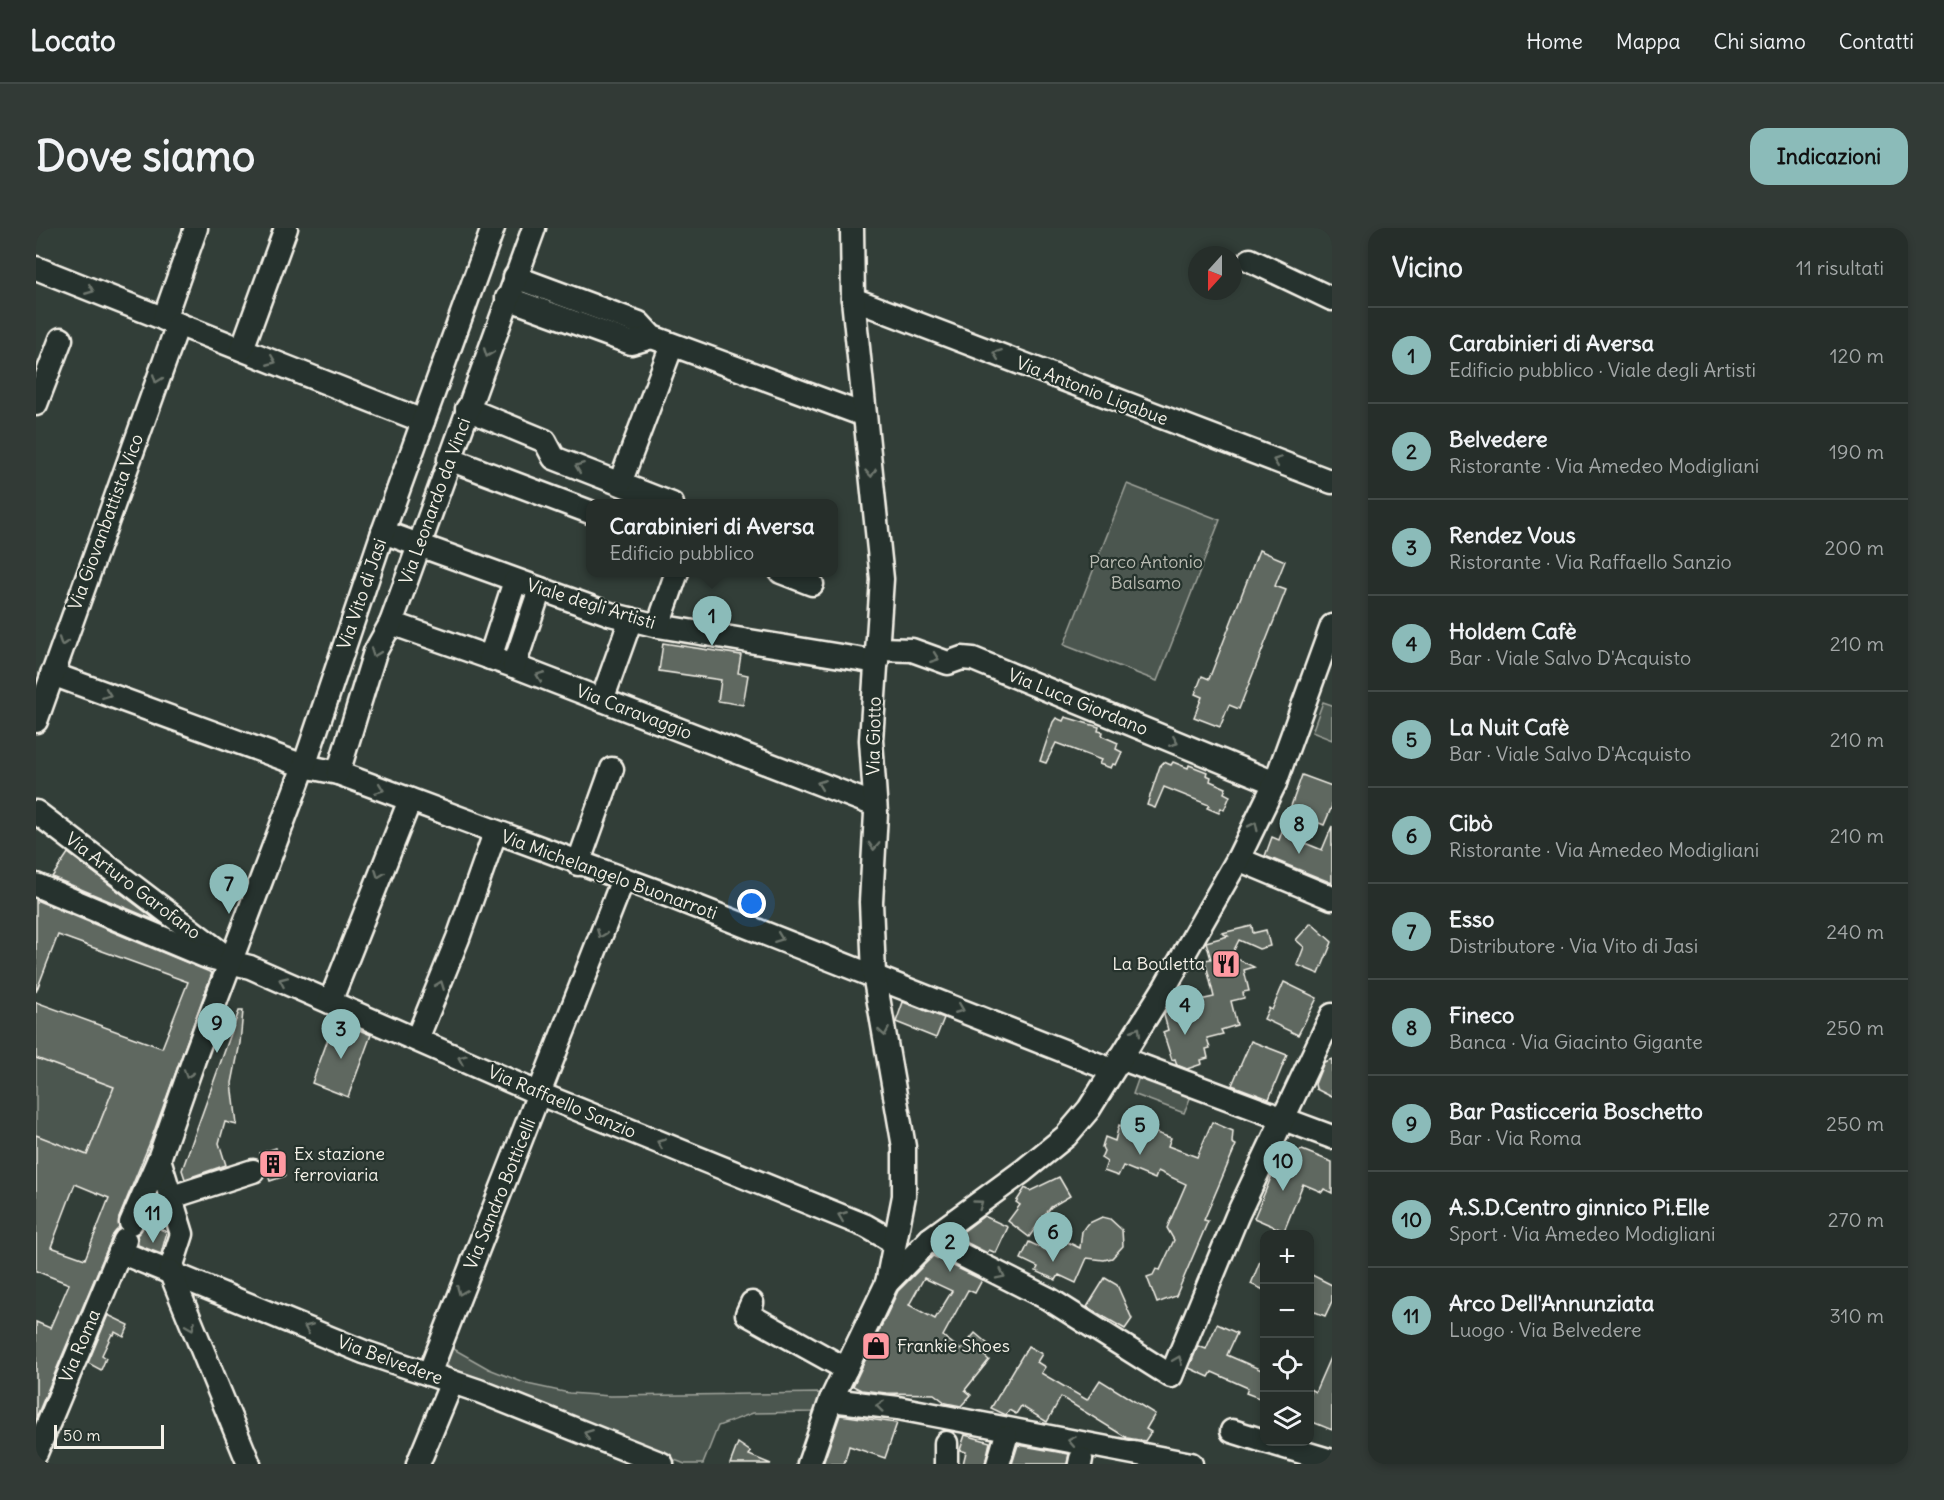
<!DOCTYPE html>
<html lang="it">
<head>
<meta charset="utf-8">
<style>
  :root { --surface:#262e2a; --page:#323a36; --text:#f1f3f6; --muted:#a4a8a8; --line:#424a47; --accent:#8bbbb9 }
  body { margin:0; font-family:Delius,sans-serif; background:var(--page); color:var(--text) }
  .controls { position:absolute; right:18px; bottom:18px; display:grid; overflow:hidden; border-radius:12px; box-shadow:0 3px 9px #0003 }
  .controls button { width:54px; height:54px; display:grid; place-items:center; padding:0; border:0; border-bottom:2px solid var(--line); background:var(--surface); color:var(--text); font:30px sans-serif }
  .compass { position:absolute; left:1152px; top:18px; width:54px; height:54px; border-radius:50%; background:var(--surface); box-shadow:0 3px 9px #0003; rotate:201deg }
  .scale { position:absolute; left:18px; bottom:15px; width:110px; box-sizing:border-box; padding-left:6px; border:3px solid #f4f1e8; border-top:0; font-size:16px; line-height:21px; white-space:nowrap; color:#f4f1e8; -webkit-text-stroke:4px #26332d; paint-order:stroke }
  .you { position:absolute; left:716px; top:676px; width:21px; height:21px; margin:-15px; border:4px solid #fff; border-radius:50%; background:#1a73e8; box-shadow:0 0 0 9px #1a73e833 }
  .badge { display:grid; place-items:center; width:39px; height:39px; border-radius:50%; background:var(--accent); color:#111; font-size:20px; font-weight:700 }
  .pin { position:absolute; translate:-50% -50px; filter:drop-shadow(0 2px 3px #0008) }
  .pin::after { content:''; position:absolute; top:32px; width:21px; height:18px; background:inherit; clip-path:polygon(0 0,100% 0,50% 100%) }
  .popup { position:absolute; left:550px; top:271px; width:252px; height:78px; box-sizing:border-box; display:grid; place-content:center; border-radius:12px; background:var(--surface); filter:drop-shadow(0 2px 4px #0005); font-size:20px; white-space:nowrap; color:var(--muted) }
  .popup b { font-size:22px; color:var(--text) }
  .popup::after { content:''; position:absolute; left:50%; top:100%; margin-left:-12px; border:12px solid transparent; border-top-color:var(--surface) }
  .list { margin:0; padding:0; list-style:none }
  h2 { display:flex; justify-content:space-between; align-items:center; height:78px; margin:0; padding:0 24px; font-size:26px }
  h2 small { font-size:20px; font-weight:400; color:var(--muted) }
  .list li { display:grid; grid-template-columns:39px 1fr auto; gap:18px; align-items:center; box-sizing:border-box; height:96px; padding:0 24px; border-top:2px solid var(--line) }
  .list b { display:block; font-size:22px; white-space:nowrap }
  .list p { margin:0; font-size:20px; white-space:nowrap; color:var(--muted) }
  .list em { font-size:20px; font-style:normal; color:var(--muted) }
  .icon { flex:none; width:33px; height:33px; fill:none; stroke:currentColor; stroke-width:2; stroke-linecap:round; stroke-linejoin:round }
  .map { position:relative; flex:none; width:1296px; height:1236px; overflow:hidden; border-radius:18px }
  header { display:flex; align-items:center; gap:36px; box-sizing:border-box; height:84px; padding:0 30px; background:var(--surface); border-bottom:2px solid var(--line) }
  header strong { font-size:28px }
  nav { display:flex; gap:33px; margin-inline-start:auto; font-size:21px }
  .intro { display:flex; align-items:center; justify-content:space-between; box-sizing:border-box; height:144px; padding:0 36px }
  h1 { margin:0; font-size:42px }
  .button { padding:15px 27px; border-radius:18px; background:var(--accent); color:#111; font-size:21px; font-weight:700 }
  main { display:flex; gap:36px; padding:0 36px }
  aside { flex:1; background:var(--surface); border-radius:18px; box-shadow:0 3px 9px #0003 }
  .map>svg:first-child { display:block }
</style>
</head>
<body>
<header>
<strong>Locato</strong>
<nav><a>Home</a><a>Mappa</a><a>Chi siamo</a><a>Contatti</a></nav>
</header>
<div class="intro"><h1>Dove siamo</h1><a class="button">Indicazioni</a></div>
<main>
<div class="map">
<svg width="1296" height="1236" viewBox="0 0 1296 1236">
  <rect width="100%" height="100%" fill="#323e38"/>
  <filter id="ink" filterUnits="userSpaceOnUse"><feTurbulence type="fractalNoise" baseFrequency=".0167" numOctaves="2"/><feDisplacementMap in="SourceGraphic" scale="12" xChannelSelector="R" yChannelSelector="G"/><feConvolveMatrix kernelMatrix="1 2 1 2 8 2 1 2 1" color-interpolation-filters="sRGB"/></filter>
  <g filter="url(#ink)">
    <g fill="#4c564f" stroke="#a0a49c" stroke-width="1.5">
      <polygon points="1091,256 1184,292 1121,453 1028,417"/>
      <polygon points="1287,474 1296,477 1296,512 1276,504"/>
      <polygon points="0,830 78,859 51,927 0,907"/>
      <polygon points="1103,849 1155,868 1148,885 1097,866"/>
      <polygon points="115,972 121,975 132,999 108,991"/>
      <polygon points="416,1120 453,1141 491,1156 533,1165 574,1168 786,1165 778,1184 717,1185 682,1198 667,1236 649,1236 414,1145 411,1135"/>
    </g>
    <g fill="#5f6861" stroke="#f4f1e8" stroke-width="1.5" fill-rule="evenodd">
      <polygon points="1223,322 1249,333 1239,358 1250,362 1203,481 1193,477 1184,499 1158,489 1166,469 1159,466 1166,448 1173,451"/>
      <polygon points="627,415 705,427 702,445 712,447 707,477 682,473 685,452 623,443"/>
      <polygon points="1029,489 1063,499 1062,503 1067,504 1066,508 1082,515 1080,521 1086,524 1080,537 1077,536 1075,540 1063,536 1065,532 1020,515 1010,535 1004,533 1017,494 1020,490 1027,493"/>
      <polygon points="1128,534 1135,537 1137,534 1152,540 1153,537 1171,544 1170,547 1175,549 1174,553 1190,560 1188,565 1194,568 1188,582 1185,580 1183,585 1171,580 1173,577 1128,559 1119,580 1111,577 1124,538"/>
      <polygon points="1266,547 1296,558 1296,578 1288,597 1268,589 1259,611 1286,622 1296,598 1296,655 1229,628 1236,609 1243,612"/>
      <polygon points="32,625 121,693 16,649"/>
      <path d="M0,672L176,745L115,912L83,990V1000L77,1007L0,1190V1094L14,1100L33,1056L0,1043V907L51,927L78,859L0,830V774L126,820L152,754L22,707L0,764ZM39,956L73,970L49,1031L15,1019Z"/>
      <polygon points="1275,695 1296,714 1283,746 1261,737 1268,719 1260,712"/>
      <polygon points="1216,698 1217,705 1230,702 1234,718 1223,721 1203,712 1195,728 1218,739 1208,742 1213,763 1207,764 1208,770 1195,773 1201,797 1185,802 1187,806 1171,810 1174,820 1170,821 1172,830 1165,832 1166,836 1151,841 1141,837 1139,831 1136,832 1127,804 1132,802 1128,787 1132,779 1178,769 1169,732 1175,731 1170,714 1192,708 1186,705"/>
      <polygon points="1248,754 1281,770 1262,807 1228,791 1233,780 1236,782"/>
      <polygon points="867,774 908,790 900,810 860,794"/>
      <polygon points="203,783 207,783 204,815 196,855 201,897 189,894 183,915 190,937 149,951 146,942"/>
      <polygon points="299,792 335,807 312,869 276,855"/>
      <polygon points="1215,813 1251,827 1233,871 1196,857"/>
      <polygon points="1296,831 1296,869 1280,861 1279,856 1288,834"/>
      <polygon points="1176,894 1197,903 1196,915 1200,917 1168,992 1172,993 1140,1068 1121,1075 1111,1049 1117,1047 1120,1041 1124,1042 1138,1012 1131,1000 1150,956 1122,943 1119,951 1087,938 1082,948 1068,943 1071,934 1065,930 1068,923 1066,919 1069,909 1079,913 1083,897 1095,902 1100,898 1135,910 1132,918 1161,929"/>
      <polygon points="240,920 249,948 234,953 224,925"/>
      <polygon points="1266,922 1296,934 1296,965 1288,961 1286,964 1267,956 1248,1003 1218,990 1242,933"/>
      <polygon points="1023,949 1034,968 1015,979 993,1009 972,993 984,977 980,974 989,960 994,963"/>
      <polygon points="948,988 972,999 960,1025 953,1022 951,1025 920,1009"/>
      <polygon points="1066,989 1074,991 1086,1002 1087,1018 1076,1030 1068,1032 1051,1030 1040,1055 1023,1047 1020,1052 1000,1043 1002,1039 985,1031 993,1014 1016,1025 1023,1010 1044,1020 1046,1003 1051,996"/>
      <polygon points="110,995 131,1004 125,1026 102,1017 101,1007"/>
      <polygon points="1228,1023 1228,1062 1215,1056"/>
      <path d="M897,1028L946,1052L939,1065L932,1062L907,1108L925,1122L939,1105L952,1116L945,1125L953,1132L929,1162L935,1167L925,1178L910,1175L898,1166L850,1165L825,1162L817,1158L862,1063ZM888,1050L916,1063L899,1091L873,1077Z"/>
      <polygon points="1274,1046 1296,1057 1296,1073 1289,1088 1274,1082"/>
      <polygon points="1069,1050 1081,1057 1096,1091 1089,1101 1051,1079"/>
      <polygon points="72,1087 93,1097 88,1109 79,1104 78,1107 76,1106 66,1127 70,1130 65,1142 52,1135"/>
      <polygon points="1181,1096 1201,1105 1191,1127 1228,1143 1228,1172 1210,1165 1212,1160 1176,1144 1173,1149 1153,1140 1162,1118 1170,1121"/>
      <polygon points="992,1118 1006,1126 1001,1134 1009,1139 1005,1145 1051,1172 1064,1152 1119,1186 1110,1201 1115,1204 1109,1213 1091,1210 1025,1169 1011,1194 985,1178 980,1186 973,1182 970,1187 955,1180"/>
      <polygon points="1296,1125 1296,1202 1274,1193 1274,1161 1279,1164"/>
      <polygon points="804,1187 861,1195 849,1230 813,1218 808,1236 787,1236"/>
      <polygon points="929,1207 954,1214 949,1236 927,1236 930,1224 924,1222"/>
      <polygon points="702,1215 715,1224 713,1227 735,1236 694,1236"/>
      <polygon points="982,1217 1033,1226 1031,1236 976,1236"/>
    </g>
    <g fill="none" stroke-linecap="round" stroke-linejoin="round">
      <g stroke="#f4f1e8" stroke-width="27">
        <g id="minor">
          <polyline points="1214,32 1296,71"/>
          <polyline points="0,40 387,193"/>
          <polyline points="479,49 603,95 616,109 828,187"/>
          <polyline points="471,70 595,115 616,109"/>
          <polyline points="817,71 1296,254"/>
          <polyline points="128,91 160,0"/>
          <polyline points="206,121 250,0"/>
          <polyline points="0,176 25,111"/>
          <polyline points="431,181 509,213 518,230 636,276"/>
          <polyline points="413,231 554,284"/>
          <polyline points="584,255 636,117"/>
          <polyline points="347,304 574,386 622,398 841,434"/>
          <polyline points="745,344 776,356"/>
          <polyline points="355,395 478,438 839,577"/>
          <polyline points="622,398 641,344"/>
          <polyline points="842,421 876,422 912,435 926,430 937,431 1239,555"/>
          <polyline points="454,430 479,353"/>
          <polyline points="478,438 504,361"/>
          <polyline points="16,446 268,538 302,545 626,665 1076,842"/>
          <polyline points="566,472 595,391"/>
          <polyline points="0,493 142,96"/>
          <polyline points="302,545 339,424 355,395 498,0"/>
          <polyline points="0,584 189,728"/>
          <polyline points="1202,631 1296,670"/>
          <polyline points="542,636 576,541"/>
          <polyline points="0,657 169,728 214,739 504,866 830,998 858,1014"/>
          <polyline points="294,774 374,572"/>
          <polyline points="381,811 422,710 459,605"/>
          <polyline points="1084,830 1296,909"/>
          <polyline points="123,931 146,1006 134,1043"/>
          <polyline points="136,969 217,943"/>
          <polyline points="95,995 123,931 158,831 268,538 347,304 457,0"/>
          <polyline points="894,1011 1013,1071 1135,1148 1201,988 1296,787"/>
          <polyline points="84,1024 328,1124 443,1163 626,1236"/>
          <polyline points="134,1043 213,1236"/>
          <polyline points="851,1055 894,1011 987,943 1030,908 1053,881 1129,759 1202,631 1239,555 1296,398"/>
          <polyline points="716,1075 711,1086 810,1141"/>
          <polyline points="393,1146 587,651"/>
          <polyline points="795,1172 862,1180 1155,1236"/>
          <polyline points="1196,1203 1228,1213"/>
          <polyline points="1232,1214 1296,1233"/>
          <polyline points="910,1215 910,1236"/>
          <polyline points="0,1225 89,1012"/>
          <polyline points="382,1236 416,1154"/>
          <polyline points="773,1236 795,1172 851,1055 868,968 868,919 838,746 835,674 840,585 835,512 846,351 817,71 816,0"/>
          <polyline points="962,1236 970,1209"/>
          <polyline points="1044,1236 1045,1231"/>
        </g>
      </g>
      <use href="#minor" stroke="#26332d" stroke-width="22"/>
    </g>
    <defs><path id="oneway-chevron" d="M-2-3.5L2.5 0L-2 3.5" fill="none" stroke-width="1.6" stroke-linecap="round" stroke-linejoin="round" transform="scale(1.5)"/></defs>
    <g stroke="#6e766e">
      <use href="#oneway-chevron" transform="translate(54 62) rotate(22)"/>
      <use href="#oneway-chevron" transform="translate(452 125) rotate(110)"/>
      <use href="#oneway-chevron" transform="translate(961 126) rotate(-159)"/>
      <use href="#oneway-chevron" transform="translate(236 133) rotate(22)"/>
      <use href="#oneway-chevron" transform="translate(121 151) rotate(110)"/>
      <use href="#oneway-chevron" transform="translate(1241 233) rotate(-159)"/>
      <use href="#oneway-chevron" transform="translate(543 239) rotate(-159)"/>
      <use href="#oneway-chevron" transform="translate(835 245) rotate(84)"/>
      <use href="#oneway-chevron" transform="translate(27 414) rotate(109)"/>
      <use href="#oneway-chevron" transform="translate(339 425) rotate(110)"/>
      <use href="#oneway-chevron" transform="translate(899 430) rotate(20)"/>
      <use href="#oneway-chevron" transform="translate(504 448) rotate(-159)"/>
      <use href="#oneway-chevron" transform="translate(71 466) rotate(20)"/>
      <use href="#oneway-chevron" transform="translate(1138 514) rotate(22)"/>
      <use href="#oneway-chevron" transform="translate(785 556) rotate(-159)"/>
      <use href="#oneway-chevron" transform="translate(344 561) rotate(21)"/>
      <use href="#oneway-chevron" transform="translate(1218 598) rotate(-64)"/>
      <use href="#oneway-chevron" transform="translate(838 618) rotate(93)"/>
      <use href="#oneway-chevron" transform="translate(343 646) rotate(111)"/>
      <use href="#oneway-chevron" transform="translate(565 706) rotate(111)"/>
      <use href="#oneway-chevron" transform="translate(743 710) rotate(21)"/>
      <use href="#oneway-chevron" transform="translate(247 753) rotate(-156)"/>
      <use href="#oneway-chevron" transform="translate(404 757) rotate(-69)"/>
      <use href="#oneway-chevron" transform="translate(924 781) rotate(22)"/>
      <use href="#oneway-chevron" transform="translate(1101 803) rotate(-58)"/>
      <use href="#oneway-chevron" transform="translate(848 804) rotate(80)"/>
      <use href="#oneway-chevron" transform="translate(426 831) rotate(-156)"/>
      <use href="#oneway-chevron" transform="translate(152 846) rotate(109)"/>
      <use href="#oneway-chevron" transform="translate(625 915) rotate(-158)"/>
      <use href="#oneway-chevron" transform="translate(943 976) rotate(-36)"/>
      <use href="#oneway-chevron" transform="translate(806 988) rotate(-158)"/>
      <use href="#oneway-chevron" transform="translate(965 1047) rotate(26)"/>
      <use href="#oneway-chevron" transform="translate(425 1063) rotate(112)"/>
      <use href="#oneway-chevron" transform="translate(155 1098) rotate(67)"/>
      <use href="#oneway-chevron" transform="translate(272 1100) rotate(-157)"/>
      <use href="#oneway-chevron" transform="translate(1142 1132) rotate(-68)"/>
      <use href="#oneway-chevron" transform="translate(844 1178) rotate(-174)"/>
      <use href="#oneway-chevron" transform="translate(552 1206) rotate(-159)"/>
      <use href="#oneway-chevron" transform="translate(1036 1213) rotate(-169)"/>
    </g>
  </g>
  <defs>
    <g id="restaurant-square" transform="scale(1.5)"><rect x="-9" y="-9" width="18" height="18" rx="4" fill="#ff9aa2" stroke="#26332d"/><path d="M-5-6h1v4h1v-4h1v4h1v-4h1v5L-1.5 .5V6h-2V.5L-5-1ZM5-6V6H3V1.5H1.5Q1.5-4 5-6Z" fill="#111"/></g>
    <g id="building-square" transform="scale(1.5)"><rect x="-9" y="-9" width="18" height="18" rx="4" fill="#ff9aa2" stroke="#26332d"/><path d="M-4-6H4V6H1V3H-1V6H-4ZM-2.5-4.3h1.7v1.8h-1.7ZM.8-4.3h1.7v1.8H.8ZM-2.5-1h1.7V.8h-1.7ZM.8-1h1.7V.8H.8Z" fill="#111"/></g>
    <g id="shop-square" transform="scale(1.5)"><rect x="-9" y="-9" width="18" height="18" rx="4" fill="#ff9aa2" stroke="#26332d"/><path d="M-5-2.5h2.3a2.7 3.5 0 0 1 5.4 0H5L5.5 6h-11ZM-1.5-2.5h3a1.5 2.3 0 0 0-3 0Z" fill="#111"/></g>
  </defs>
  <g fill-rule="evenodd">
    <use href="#restaurant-square" x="1190" y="736"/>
    <use href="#building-square" x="237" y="936"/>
    <use href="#shop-square" x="840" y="1118"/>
  </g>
  <g text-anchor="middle" stroke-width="4.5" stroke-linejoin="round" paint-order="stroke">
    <g font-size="18" fill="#f4f1e8" stroke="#26332d">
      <text transform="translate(1056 163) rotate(21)" y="6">Via Antonio Ligabue</text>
      <text transform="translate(399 273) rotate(-70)" y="6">Via Leonardo da Vinci</text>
      <text transform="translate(70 294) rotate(-70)" y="6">Via Giovanbattista Vico</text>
      <text transform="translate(326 366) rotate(-71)" y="6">Via Vito di Jasi</text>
      <text transform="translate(555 376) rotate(17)" y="6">Viale degli Artisti</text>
      <text transform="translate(1042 474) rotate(22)" y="6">Via Luca Giordano</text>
      <text transform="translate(598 484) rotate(21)" y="6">Via Caravaggio</text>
      <text transform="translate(838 508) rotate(-89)" y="6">Via Giotto</text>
      <text transform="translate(573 647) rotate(20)" y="6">Via Michelangelo Buonarroti</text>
      <text transform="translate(97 658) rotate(37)" y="6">Via Arturo Garofano</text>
      <text transform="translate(526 874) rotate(23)" y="6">Via Raffaello Sanzio</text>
      <text transform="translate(464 966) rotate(-68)" y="6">Via Sandro Botticelli</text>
      <text transform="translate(44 1118) rotate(-67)" y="6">Via Roma</text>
      <text transform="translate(354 1132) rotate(20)" y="6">Via Belvedere</text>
    </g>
    <g font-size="18" fill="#b9bbb2" stroke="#26332d">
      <text x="1110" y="340">Parco Antonio<tspan x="1110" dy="21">Balsamo</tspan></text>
    </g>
    <g font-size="18" fill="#f4f1e8" stroke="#26332d" text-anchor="start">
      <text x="1169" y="742" text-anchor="end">La Bouletta</text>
      <text x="258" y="932">Ex stazione<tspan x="258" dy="21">ferroviaria</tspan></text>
      <text x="861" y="1124">Frankie Shoes</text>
    </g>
  </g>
</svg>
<div class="controls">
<button>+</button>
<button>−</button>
<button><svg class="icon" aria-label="locate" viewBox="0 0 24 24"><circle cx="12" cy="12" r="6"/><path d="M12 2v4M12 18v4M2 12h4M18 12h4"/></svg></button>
<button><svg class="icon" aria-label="layers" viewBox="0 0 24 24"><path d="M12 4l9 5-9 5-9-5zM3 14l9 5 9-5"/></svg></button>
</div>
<svg class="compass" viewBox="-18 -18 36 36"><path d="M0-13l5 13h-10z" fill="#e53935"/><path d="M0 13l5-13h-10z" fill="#a4a8a8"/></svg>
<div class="scale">50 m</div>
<div class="you"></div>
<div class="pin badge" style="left:676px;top:418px">1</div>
<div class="popup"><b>Carabinieri di Aversa</b>Edificio pubblico</div>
<div class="pin badge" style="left:914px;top:1044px">2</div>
<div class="pin badge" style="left:305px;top:831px">3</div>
<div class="pin badge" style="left:1149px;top:807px">4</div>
<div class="pin badge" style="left:1104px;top:927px">5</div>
<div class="pin badge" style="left:1017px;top:1034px">6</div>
<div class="pin badge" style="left:193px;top:686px">7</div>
<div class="pin badge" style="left:1263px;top:626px">8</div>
<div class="pin badge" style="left:181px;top:825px">9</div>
<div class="pin badge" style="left:1247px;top:963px">10</div>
<div class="pin badge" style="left:117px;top:1015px">11</div>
</div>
<aside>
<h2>Vicino<small>11 risultati</small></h2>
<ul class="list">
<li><span class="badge">1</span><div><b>Carabinieri di Aversa</b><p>Edificio pubblico · Viale degli Artisti</p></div><em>120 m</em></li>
<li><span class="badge">2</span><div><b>Belvedere</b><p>Ristorante · Via Amedeo Modigliani</p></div><em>190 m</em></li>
<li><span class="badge">3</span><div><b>Rendez Vous</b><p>Ristorante · Via Raffaello Sanzio</p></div><em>200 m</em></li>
<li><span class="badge">4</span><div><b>Holdem Cafè</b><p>Bar · Viale Salvo D'Acquisto</p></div><em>210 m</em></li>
<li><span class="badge">5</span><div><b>La Nuit Cafè</b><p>Bar · Viale Salvo D'Acquisto</p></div><em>210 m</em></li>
<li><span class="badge">6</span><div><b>Cibò</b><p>Ristorante · Via Amedeo Modigliani</p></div><em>210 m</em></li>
<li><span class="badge">7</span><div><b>Esso</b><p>Distributore · Via Vito di Jasi</p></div><em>240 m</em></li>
<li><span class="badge">8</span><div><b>Fineco</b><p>Banca · Via Giacinto Gigante</p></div><em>250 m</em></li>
<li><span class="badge">9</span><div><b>Bar Pasticceria Boschetto</b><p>Bar · Via Roma</p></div><em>250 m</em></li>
<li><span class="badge">10</span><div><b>A.S.D.Centro ginnico Pi.Elle</b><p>Sport · Via Amedeo Modigliani</p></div><em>270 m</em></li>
<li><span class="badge">11</span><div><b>Arco Dell'Annunziata</b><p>Luogo · Via Belvedere</p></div><em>310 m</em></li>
</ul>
</aside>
</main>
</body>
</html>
